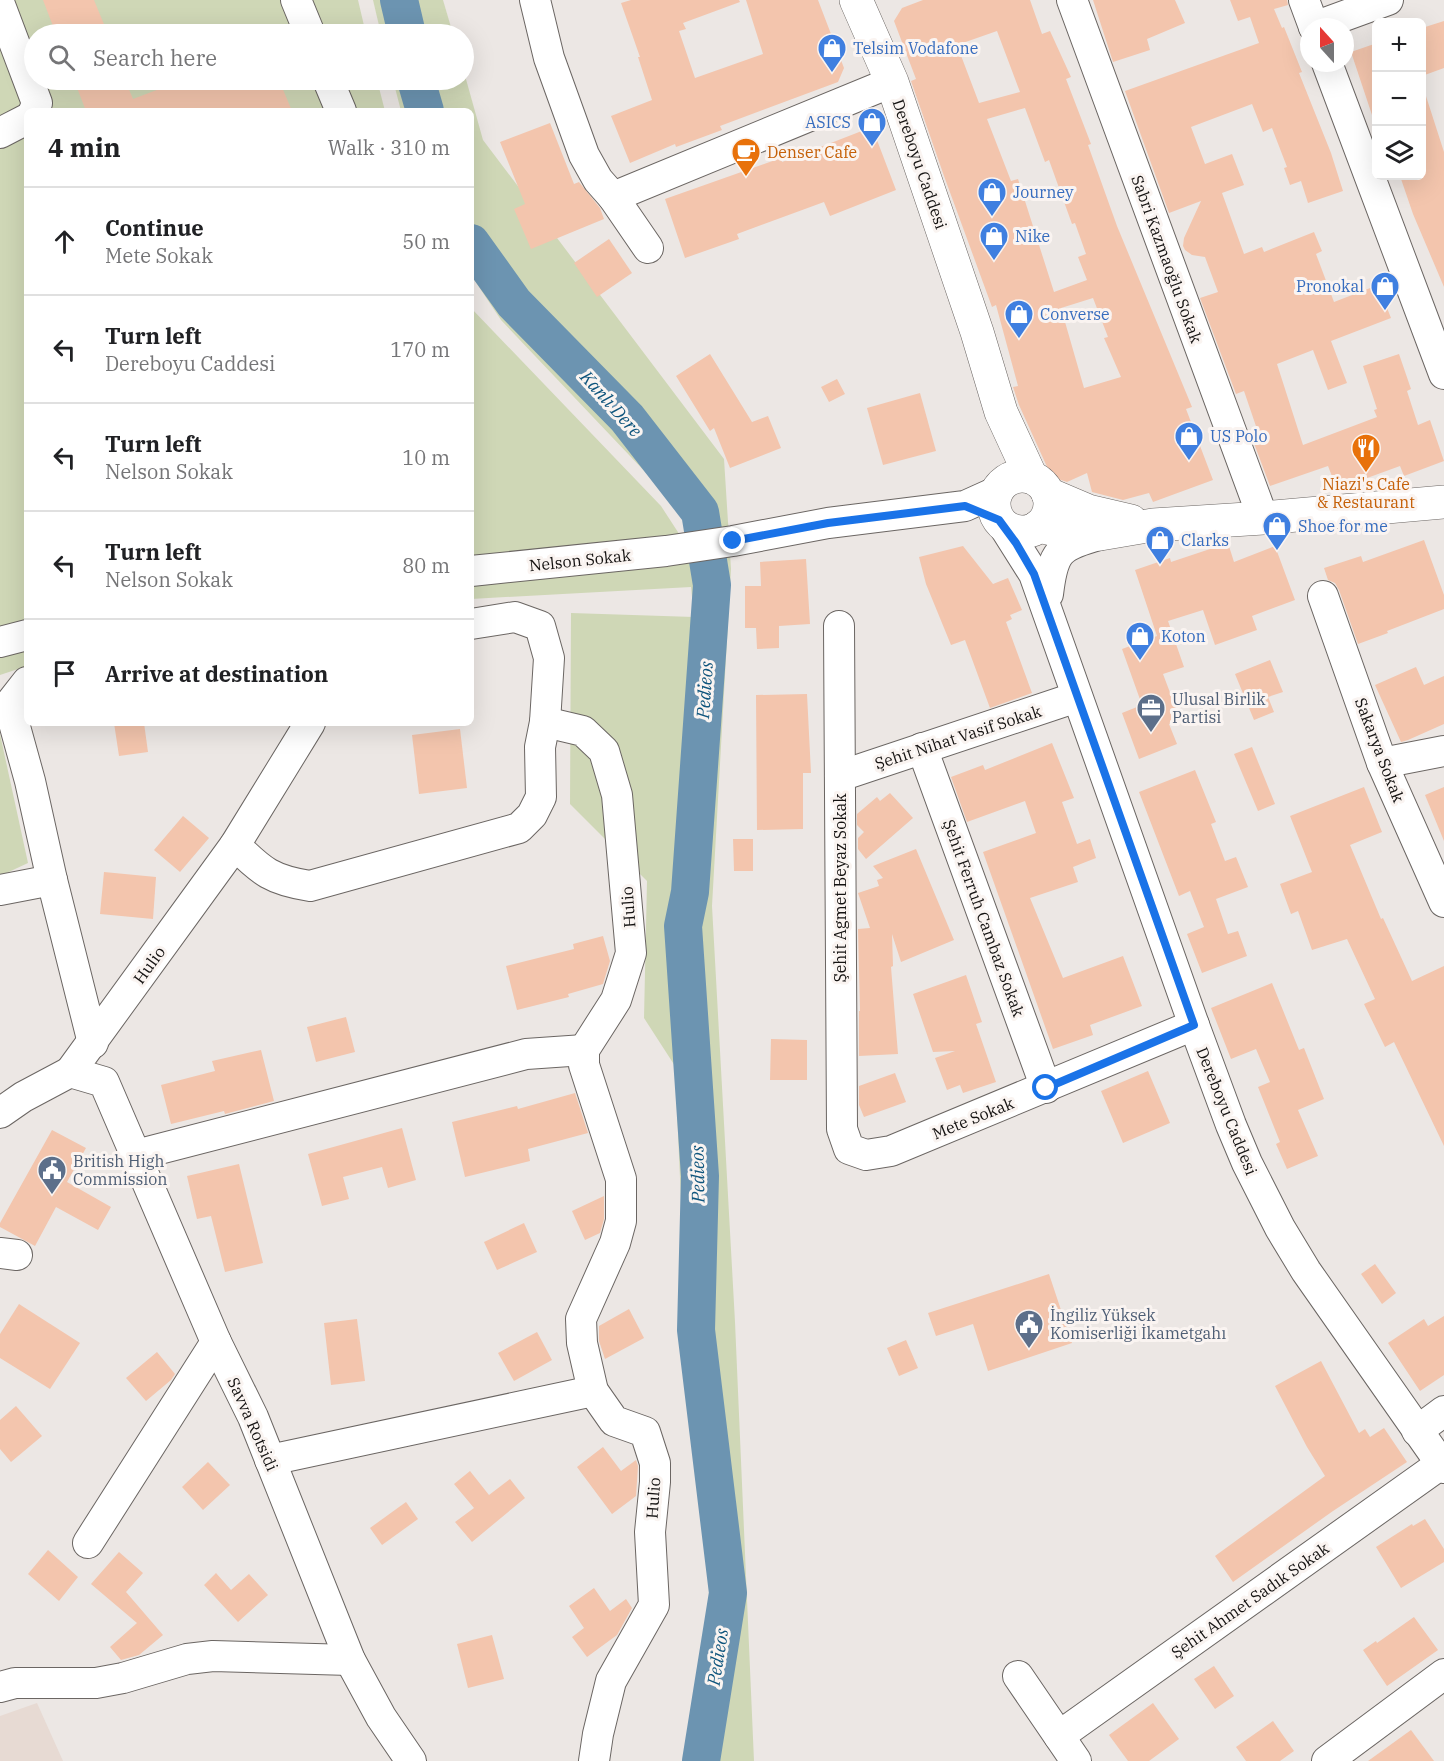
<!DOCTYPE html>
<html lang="en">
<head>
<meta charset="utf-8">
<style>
  :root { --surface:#fff; --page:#f6f6f6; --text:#202124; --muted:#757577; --line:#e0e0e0 }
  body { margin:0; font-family:"IBM Plex Serif",serif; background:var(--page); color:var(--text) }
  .controls { position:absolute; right:18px; top:18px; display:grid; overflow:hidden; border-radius:9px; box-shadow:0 6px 24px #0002 }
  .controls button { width:54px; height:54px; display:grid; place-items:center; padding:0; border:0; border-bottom:2px solid var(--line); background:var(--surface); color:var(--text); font:30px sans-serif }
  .compass { position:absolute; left:1300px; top:18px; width:54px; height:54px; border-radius:50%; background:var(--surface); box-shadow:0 6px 24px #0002; rotate:339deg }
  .stop { position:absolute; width:18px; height:18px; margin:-14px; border:4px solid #1a73e8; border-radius:50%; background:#fff }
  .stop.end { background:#1a73e8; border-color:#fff; box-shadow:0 2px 6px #0008 }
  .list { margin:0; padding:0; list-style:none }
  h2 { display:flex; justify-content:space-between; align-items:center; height:78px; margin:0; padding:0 24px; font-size:26px }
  h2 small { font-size:20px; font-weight:400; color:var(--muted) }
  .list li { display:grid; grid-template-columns:39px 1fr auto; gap:18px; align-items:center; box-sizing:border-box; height:108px; padding:0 24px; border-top:2px solid var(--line) }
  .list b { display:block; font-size:22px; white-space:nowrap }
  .list p { margin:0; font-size:20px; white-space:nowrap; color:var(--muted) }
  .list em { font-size:20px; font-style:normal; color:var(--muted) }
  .icon { flex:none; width:33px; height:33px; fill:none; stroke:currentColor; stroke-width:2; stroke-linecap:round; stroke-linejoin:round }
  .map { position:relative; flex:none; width:1444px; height:1761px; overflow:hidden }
  .search { position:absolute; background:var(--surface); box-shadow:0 6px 24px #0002; left:24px; top:24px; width:450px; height:66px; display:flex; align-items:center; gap:15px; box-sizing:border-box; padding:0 21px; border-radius:33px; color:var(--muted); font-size:22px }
  .panel { position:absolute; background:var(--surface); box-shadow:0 6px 24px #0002; left:24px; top:108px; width:450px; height:618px; border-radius:9px }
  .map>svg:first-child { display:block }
</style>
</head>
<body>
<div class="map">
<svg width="1444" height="1761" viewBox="0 0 1444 1761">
  <rect width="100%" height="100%" fill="#ece7e4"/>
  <polygon fill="#e7dad3" points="37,1703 63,1761 0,1761 0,1716"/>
  <g fill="#cfd7b6">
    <polygon points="0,0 358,0 366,34 34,34 34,80 377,80 385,111 27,111 27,666 0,675"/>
    <polygon points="373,0 443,0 453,34 381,34"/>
    <polygon points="464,72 483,140 724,459 731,569 712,906 735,1322 754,1761 686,1761 714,1591 685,1290 675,1066 644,1018 647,881 570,804 571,613 694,617 691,587 471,599 471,308 661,506 687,546 685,520 667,495 501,320 471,275 471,111 401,111 393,80 464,80"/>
    <polygon points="0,734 28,863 0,876"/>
  </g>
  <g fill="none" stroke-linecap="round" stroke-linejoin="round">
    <g stroke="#6c94b1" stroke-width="38">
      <polyline points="399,0 407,34"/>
      <polyline points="416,80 425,111"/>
      <polyline points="471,243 514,303 627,418 700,512 712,585 690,892 683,926 700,1176 696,1330 728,1593 701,1761"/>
    </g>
  </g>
  <g fill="#f3c5ad" fill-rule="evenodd">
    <polygon points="43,0 94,0 108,34 56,34"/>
    <polygon points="631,0 739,0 740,2 683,23 686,29 679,31 695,78 763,54 746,0 818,0 844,68 838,82 720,126 722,130 676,147 675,144 630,163 611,116 652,100 638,57 640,57 621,3"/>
    <path d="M923,0H1030L1042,34L1050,31L1071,77L1066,79L1091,144L1088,145L1117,226L1192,407L1186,409L1213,480L1153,502L1149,493L1123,500L1092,492L1087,473L1067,482L1049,476L1048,469L1019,405L1013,387L1018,386L996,305L992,307L944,176L911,81L916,79L894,21L902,8ZM997,31L1020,92L979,103L957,45ZM1025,108L1045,162L1049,160L1072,224L1075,223L1086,254L1078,257L1087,280L1054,292L1018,179L1011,181L987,119ZM1093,298L1108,337L1104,338L1121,377L1084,388L1061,308Z"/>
    <polygon points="1093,0 1175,0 1185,23 1147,39 1150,50 1113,62"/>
    <polygon points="1230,0 1287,0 1288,5 1274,9 1282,28 1284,27 1302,72 1299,73 1331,153 1343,191 1308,203 1301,181 1290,185 1284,168 1287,167 1272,128 1263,132 1252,104 1191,127 1205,164 1232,154 1244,185 1222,193 1244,254 1262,247 1264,252 1314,232 1322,251 1316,254 1334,302 1378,285 1391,318 1331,341 1347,383 1328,390 1313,350 1277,364 1303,445 1377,417 1374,410 1377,409 1363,366 1399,354 1411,389 1407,391 1418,425 1430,420 1444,461 1404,476 1400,466 1337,489 1328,466 1270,486 1252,438 1259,435 1244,391 1236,394 1200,298 1218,292 1205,257 1192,255 1185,250 1183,246 1184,238 1201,201 1169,213 1125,91 1259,43 1250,17 1238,21"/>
    <polygon points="1444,21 1444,68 1422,76 1422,28"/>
    <polygon points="1377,43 1377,120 1374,121 1351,52"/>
    <polygon points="74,80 125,80 133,99 183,80 279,80 292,111 86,111"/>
    <polygon points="1422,93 1425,93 1444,152 1444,287 1413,214 1400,176 1422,176"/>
    <polygon points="550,123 574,184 579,182 600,208 604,219 531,249 514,209 525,204 500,142"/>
    <polygon points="872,127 896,190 830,216 824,202 737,234 739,239 685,258 665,199 781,158 782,162"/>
    <polygon points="609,239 632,273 597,297 574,263"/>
    <polygon points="710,354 752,422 768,416 781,448 730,468 714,428 710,431 676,376"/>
    <polygon points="837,379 845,394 829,402 821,387"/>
    <polygon points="920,393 936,451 883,465 867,408"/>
    <polygon points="1424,540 1444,595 1444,609 1387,631 1388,633 1358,644 1339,590 1335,583 1328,580 1324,568 1361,556 1363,562"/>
    <polygon points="1228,543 1234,562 1275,546 1295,600 1252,616 1257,630 1215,645 1203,610 1168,621 1184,667 1163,674 1180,719 1169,724 1177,744 1139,759 1122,713 1142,705 1122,649 1157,636 1135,570 1170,558 1171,562"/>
    <polygon points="963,546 993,584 1008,578 1022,610 1010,615 1012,619 1006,622 1032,693 990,708 965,640 951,645 926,584 919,557"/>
    <polygon points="806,559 810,624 779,626 779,648 757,649 756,628 745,628 745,586 761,586 760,562"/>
    <polygon points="1270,660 1283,692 1268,697 1274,712 1254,720 1235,674"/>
    <polygon points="1416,667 1424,685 1444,676 1444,724 1408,740 1401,742 1375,685"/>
    <polygon points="807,694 811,773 803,773 803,829 757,830 756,695"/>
    <polygon points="114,723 144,723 148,752 119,756"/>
    <polygon points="460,729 467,788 419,794 412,735"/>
    <polygon points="1052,743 1074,798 1062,802 1077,844 1090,839 1096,858 1073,867 1078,882 1030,898 1063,978 1123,956 1142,1006 1090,1025 1093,1035 1053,1049 983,852 1036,833 1025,801 967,822 951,777 983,765 985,770"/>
    <polygon points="1252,747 1275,804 1258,811 1234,754"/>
    <polygon points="1195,770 1216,822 1211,824 1225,861 1236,857 1248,887 1216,899 1228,934 1238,931 1247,956 1202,973 1187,934 1204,927 1190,891 1179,896 1139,792"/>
    <polygon points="1364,787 1382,832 1350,845 1381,919 1383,918 1412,981 1444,966 1444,1146 1394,1042 1385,1047 1364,1004 1375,999 1347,939 1312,950 1298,911 1291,914 1280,884 1312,872 1290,816"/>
    <polygon points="1444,787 1444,841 1425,795"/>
    <polygon points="890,793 913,818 866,859 858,849 858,838 864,832 857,825 857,814 877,797 880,801"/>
    <polygon points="183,816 209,838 180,872 154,850"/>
    <polygon points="733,839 753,839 753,871 734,871"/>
    <polygon points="916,849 954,940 901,962 892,934 893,966 891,967 898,1054 859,1056 859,1011 860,1011 858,929 870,928 858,893 879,886 877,880 883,878 873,866"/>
    <polygon points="104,872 156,877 153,919 100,914"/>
    <polygon points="603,936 610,961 603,984 568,994 569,997 517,1010 506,966 574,949 573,944"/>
    <polygon points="966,975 982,1022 976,1024 996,1082 963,1093 960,1085 947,1090 935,1058 955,1051 933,1052 913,994"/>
    <polygon points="1272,983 1299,1050 1304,1048 1324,1099 1298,1110 1318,1156 1287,1169 1276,1144 1280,1142 1258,1087 1270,1082 1256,1049 1231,1059 1211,1008"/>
    <polygon points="346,1017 355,1052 316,1062 307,1027"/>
    <polygon points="771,1039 807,1040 807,1080 770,1080"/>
    <polygon points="261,1050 274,1101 225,1114 224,1111 171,1124 161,1085 215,1071 212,1061"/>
    <polygon points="1148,1071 1170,1123 1123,1143 1101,1091"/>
    <polygon points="895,1073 906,1102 864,1117 859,1105 859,1086"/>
    <polygon points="575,1093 588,1133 528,1149 530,1161 465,1177 452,1122 517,1106 518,1109"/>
    <polygon points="402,1128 416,1180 388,1188 382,1167 343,1177 349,1199 322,1206 308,1154"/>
    <polygon points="52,1130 86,1148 67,1182 111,1207 98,1230 56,1207 35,1246 0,1227 0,1223"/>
    <polygon points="239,1164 263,1263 225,1272 211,1216 197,1219 187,1176"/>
    <polygon points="604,1196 604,1219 600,1233 585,1240 572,1211"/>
    <polygon points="524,1223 537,1252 497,1270 484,1242"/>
    <polygon points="1375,1264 1396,1293 1382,1304 1361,1274"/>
    <polygon points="1049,1274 1072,1343 988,1371 973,1324 936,1336 928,1313"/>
    <polygon points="19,1304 80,1343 50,1389 0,1358 0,1334"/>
    <polygon points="629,1309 644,1338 605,1359 599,1341 599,1326"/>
    <polygon points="1444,1316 1444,1375 1420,1391 1388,1343 1424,1319 1428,1326"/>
    <polygon points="357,1319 365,1381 331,1385 324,1323"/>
    <polygon points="537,1332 552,1360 514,1381 498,1353"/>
    <polygon points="906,1340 918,1368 899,1376 887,1348"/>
    <polygon points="157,1352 175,1374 171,1380 146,1401 126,1378"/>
    <polygon points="1321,1361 1359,1433 1365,1429 1370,1437 1384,1428 1407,1462 1333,1511 1233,1582 1215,1556 1325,1476 1307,1447 1275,1386"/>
    <polygon points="16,1406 42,1436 11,1462 0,1449 0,1420"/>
    <polygon points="603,1447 621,1471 636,1460 638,1466 636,1496 612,1514 577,1467"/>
    <polygon points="208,1462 230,1485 203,1510 182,1487"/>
    <polygon points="470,1471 489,1495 510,1479 525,1498 472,1542 455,1522 474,1508 454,1484"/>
    <polygon points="406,1502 418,1519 382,1545 370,1528"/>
    <polygon points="1425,1519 1444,1549 1444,1562 1401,1588 1376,1547 1412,1524 1413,1526"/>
    <polygon points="48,1550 78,1577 59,1601 28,1574"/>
    <polygon points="119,1552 143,1573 126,1592 163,1635 139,1655 121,1660 110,1647 137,1623 91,1584"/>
    <polygon points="216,1573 231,1590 249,1574 268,1595 238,1622 204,1585"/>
    <polygon points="594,1588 610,1611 626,1599 632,1608 617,1635 587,1657 572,1637 584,1628 569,1606"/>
    <polygon points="1414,1617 1438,1650 1387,1686 1363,1650 1376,1641 1377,1643"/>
    <polygon points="492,1635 504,1679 468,1688 457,1644"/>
    <polygon points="1214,1666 1234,1696 1215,1709 1194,1679"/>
    <polygon points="1153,1703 1179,1739 1149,1761 1128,1761 1109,1735"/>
    <polygon points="1273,1721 1294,1751 1280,1761 1246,1761 1236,1747"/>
    <polygon points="1411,1730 1434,1761 1368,1761"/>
  </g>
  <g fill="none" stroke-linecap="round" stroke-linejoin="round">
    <g stroke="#6b6663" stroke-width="32">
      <g id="minor">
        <polyline points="296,0 310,34"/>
        <polyline points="535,0 549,58 584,155 598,180 613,197 648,248"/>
        <polyline points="1072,0 1263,518"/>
        <polyline points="1304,0 1314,27"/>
        <polyline points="0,5 37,103 34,111"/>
        <polyline points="1314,27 1388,0"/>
        <polyline points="1327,63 1444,374"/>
        <polyline points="328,80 341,111"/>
        <polyline points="0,133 27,119"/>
        <polyline points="613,197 892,82"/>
        <polyline points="1003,525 1034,574 1194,1025 1231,1125 1247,1163 1280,1228 1306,1271 1444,1468"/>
        <polyline points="471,571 666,551 733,541 828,523 965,506 996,492"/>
        <path d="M1048,594C1053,552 1058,546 1099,535"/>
        <polyline points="1323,596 1382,763 1444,902"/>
        <polyline points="839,626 842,1129 849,1149 866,1155 891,1151 1194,1025"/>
        <polyline points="0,642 27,635"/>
        <polyline points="27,682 9,705 30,781 52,880 93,1043"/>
        <polyline points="545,722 583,731 604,751 617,795 631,953 616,1000 584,1050 584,1065 621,1179 621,1221 615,1243 581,1319 582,1343 593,1391 614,1421 645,1432 655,1463 655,1482 650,1532 654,1605 611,1681 598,1734 594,1761"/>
        <polyline points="922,748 1046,1088"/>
        <polyline points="1382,763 1444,751"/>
        <polyline points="840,776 1077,697"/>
        <path d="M235,845C262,872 272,880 310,886L519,828L532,815L541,797L540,747L545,722L549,658L540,626L515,617L471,624"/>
        <polyline points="0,890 52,880"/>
        <polyline points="70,1072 235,845 310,723"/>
        <polyline points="0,1113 23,1097 70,1072 104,1082 216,1342 253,1417 350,1660 381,1717 411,1761"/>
        <polyline points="136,1155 526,1054 584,1050"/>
        <polyline points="0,1253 17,1255"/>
        <polyline points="1417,1431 1444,1411"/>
        <polyline points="270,1460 593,1391"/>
        <polyline points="88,1543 216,1342"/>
        <polyline points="1018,1676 1076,1761"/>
        <polyline points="0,1687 15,1683 96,1683 123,1678 187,1659 213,1656 350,1660"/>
        <polyline points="1059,1736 1441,1464"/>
        <polyline points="1327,1761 1444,1674"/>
      </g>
    </g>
    <g stroke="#6b6663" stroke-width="34">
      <g id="major">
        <polyline points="856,0 892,82 977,332 1001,412 1031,477"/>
        <circle cx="1022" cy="504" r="28"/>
        <polyline points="1048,494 1088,511 1131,521"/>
        <polyline points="1039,526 1068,533 1100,534 1153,525 1263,518 1444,502"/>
      </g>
    </g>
    <use href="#minor" stroke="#fff" stroke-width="30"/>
    <use href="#major" stroke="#fff" stroke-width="33"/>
  </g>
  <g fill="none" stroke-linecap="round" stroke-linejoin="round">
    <polyline stroke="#1a73e8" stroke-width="8" points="733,541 828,523 965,506 999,520 1016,543 1034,574 1194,1025 1046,1088"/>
  </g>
  <defs>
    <g id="shop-pin" transform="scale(1.5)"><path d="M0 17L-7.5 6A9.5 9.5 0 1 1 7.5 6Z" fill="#3f7fe0" stroke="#faf4f1"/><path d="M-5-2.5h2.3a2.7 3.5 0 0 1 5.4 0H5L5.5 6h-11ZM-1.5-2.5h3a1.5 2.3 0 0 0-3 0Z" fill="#fff"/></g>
    <g id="cafe-pin" transform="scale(1.5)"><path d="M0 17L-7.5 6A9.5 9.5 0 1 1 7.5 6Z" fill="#e8710a" stroke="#faf4f1"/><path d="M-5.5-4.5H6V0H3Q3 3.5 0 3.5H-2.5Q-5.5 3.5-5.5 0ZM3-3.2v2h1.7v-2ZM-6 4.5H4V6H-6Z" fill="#fff"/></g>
    <g id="restaurant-pin" transform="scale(1.5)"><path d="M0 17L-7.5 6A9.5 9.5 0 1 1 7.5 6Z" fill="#e8710a" stroke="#faf4f1"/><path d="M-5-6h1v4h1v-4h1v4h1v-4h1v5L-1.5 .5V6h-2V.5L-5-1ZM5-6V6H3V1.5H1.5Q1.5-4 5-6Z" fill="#fff"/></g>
    <g id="office-pin" transform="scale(1.5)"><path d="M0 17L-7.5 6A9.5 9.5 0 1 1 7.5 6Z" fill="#5c6f8a" stroke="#faf4f1"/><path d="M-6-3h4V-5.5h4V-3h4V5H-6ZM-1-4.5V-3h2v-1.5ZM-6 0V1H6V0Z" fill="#fff"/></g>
    <g id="civic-pin" transform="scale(1.5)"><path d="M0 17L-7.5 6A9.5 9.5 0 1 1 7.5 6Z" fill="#5c6f8a" stroke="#faf4f1"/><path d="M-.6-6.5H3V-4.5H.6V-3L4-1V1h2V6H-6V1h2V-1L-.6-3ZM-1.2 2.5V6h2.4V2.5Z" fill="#fff"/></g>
  </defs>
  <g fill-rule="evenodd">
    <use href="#shop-pin" x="832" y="48"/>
    <use href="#shop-pin" x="872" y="122"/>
    <use href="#cafe-pin" x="746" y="152"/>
    <use href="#shop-pin" x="992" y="192"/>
    <use href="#shop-pin" x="994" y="236"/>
    <use href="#shop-pin" x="1385" y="286"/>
    <use href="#shop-pin" x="1019" y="314"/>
    <use href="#shop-pin" x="1189" y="436"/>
    <use href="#restaurant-pin" x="1366" y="448"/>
    <use href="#shop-pin" x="1277" y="526"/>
    <use href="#shop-pin" x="1160" y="540"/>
    <use href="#shop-pin" x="1140" y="636"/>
    <use href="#office-pin" x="1151" y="708"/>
    <use href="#civic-pin" x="52" y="1170"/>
    <use href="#civic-pin" x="1029" y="1324"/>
  </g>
  <g text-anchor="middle" stroke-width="6" stroke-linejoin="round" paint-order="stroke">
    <g font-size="16" fill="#366cbe" stroke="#faf4f1" text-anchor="start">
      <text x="853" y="54">Telsim Vodafone</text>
      <text x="851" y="128" text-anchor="end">ASICS</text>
      <text x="1013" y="198">Journey</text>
      <text x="1015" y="242">Nike</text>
      <text x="1364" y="292" text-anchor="end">Pronokal</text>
      <text x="1040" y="320">Converse</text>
      <text x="1210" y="442">US Polo</text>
      <text x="1298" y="532">Shoe for me</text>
      <text x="1181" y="546">Clarks</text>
      <text x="1161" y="642">Koton</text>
    </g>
    <g font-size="16" fill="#c56008" stroke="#faf4f1" text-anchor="start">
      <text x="767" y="158">Denser Cafe</text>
      <text x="1366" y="490" text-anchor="middle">Niazi's Cafe<tspan x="1366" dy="18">&amp; Restaurant</tspan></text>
    </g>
    <g font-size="16" fill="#141211" stroke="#faf4f1">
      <text transform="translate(920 164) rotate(71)" y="6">Dereboyu Caddesi</text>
      <text transform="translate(1167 259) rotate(70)" y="6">Sabri Kazmaoğlu Sokak</text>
      <text transform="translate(580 560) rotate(-6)" y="6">Nelson Sokak</text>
      <text transform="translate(958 737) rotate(-18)" y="6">Şehit Nihat Vasif Sokak</text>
      <text transform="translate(1380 750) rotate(69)" y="6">Sakarya Sokak</text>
      <text transform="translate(840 888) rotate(-90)" y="6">Şehit Agmet Beyaz Sokak</text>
      <text transform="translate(628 907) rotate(-94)" y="6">Hulio</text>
      <text transform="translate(984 918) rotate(70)" y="6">Şehit Ferruh Cambaz Sokak</text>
      <text transform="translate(149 965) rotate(-54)" y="6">Hulio</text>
      <text transform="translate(1227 1111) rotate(68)" y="6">Dereboyu Caddesi</text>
      <text transform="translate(973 1118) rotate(-22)" y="6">Mete Sokak</text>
      <text transform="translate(253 1424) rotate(66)" y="6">Savva Rotsidi</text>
      <text transform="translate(653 1498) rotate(-86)" y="6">Hulio</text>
      <text transform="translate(1250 1600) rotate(-35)" y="6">Şehit Ahmet Sadık Sokak</text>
    </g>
    <g font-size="16" fill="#4e5e75" stroke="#faf4f1" text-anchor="start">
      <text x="1172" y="705">Ulusal Birlik<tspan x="1172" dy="18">Partisi</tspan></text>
      <text x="73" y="1167">British High<tspan x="73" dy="18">Commission</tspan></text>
      <text x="1050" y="1321">İngiliz Yüksek<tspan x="1050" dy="18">Komiserliği İkametgahı</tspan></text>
    </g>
    <g font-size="18" font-style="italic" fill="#0f557d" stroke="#faf4f1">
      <text transform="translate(611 404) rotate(48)" y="6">Kanlı Dere</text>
      <text transform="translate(705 690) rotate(-86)" y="6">Pedieos</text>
      <text transform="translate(698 1174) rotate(-91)" y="6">Pedieos</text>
      <text transform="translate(718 1657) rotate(-81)" y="6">Pedieos</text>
    </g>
  </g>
</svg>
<div class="controls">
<button>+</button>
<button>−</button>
<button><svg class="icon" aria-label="layers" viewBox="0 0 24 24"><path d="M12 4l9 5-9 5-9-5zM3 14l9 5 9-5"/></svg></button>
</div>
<svg class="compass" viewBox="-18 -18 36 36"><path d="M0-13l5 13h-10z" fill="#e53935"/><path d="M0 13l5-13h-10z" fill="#757577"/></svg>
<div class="stop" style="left:1046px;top:1088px"></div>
<div class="stop end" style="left:733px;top:541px"></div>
<div class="search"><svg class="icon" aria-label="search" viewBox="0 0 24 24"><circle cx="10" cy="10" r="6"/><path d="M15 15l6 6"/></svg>Search here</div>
<section class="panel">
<h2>4 min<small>Walk · 310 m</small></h2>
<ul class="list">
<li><svg class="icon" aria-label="ahead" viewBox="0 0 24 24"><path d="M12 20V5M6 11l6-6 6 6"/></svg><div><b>Continue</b><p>Mete Sokak</p></div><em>50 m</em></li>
<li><svg class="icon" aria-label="left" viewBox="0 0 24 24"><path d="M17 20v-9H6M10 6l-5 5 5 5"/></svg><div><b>Turn left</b><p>Dereboyu Caddesi</p></div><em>170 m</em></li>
<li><svg class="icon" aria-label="left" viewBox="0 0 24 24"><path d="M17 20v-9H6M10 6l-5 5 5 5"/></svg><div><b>Turn left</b><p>Nelson Sokak</p></div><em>10 m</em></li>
<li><svg class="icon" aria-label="left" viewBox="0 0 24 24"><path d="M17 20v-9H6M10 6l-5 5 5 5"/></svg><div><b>Turn left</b><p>Nelson Sokak</p></div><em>80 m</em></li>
<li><svg class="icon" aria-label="arrive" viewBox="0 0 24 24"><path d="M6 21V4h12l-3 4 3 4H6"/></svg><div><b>Arrive at destination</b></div></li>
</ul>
</section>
</div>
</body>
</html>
